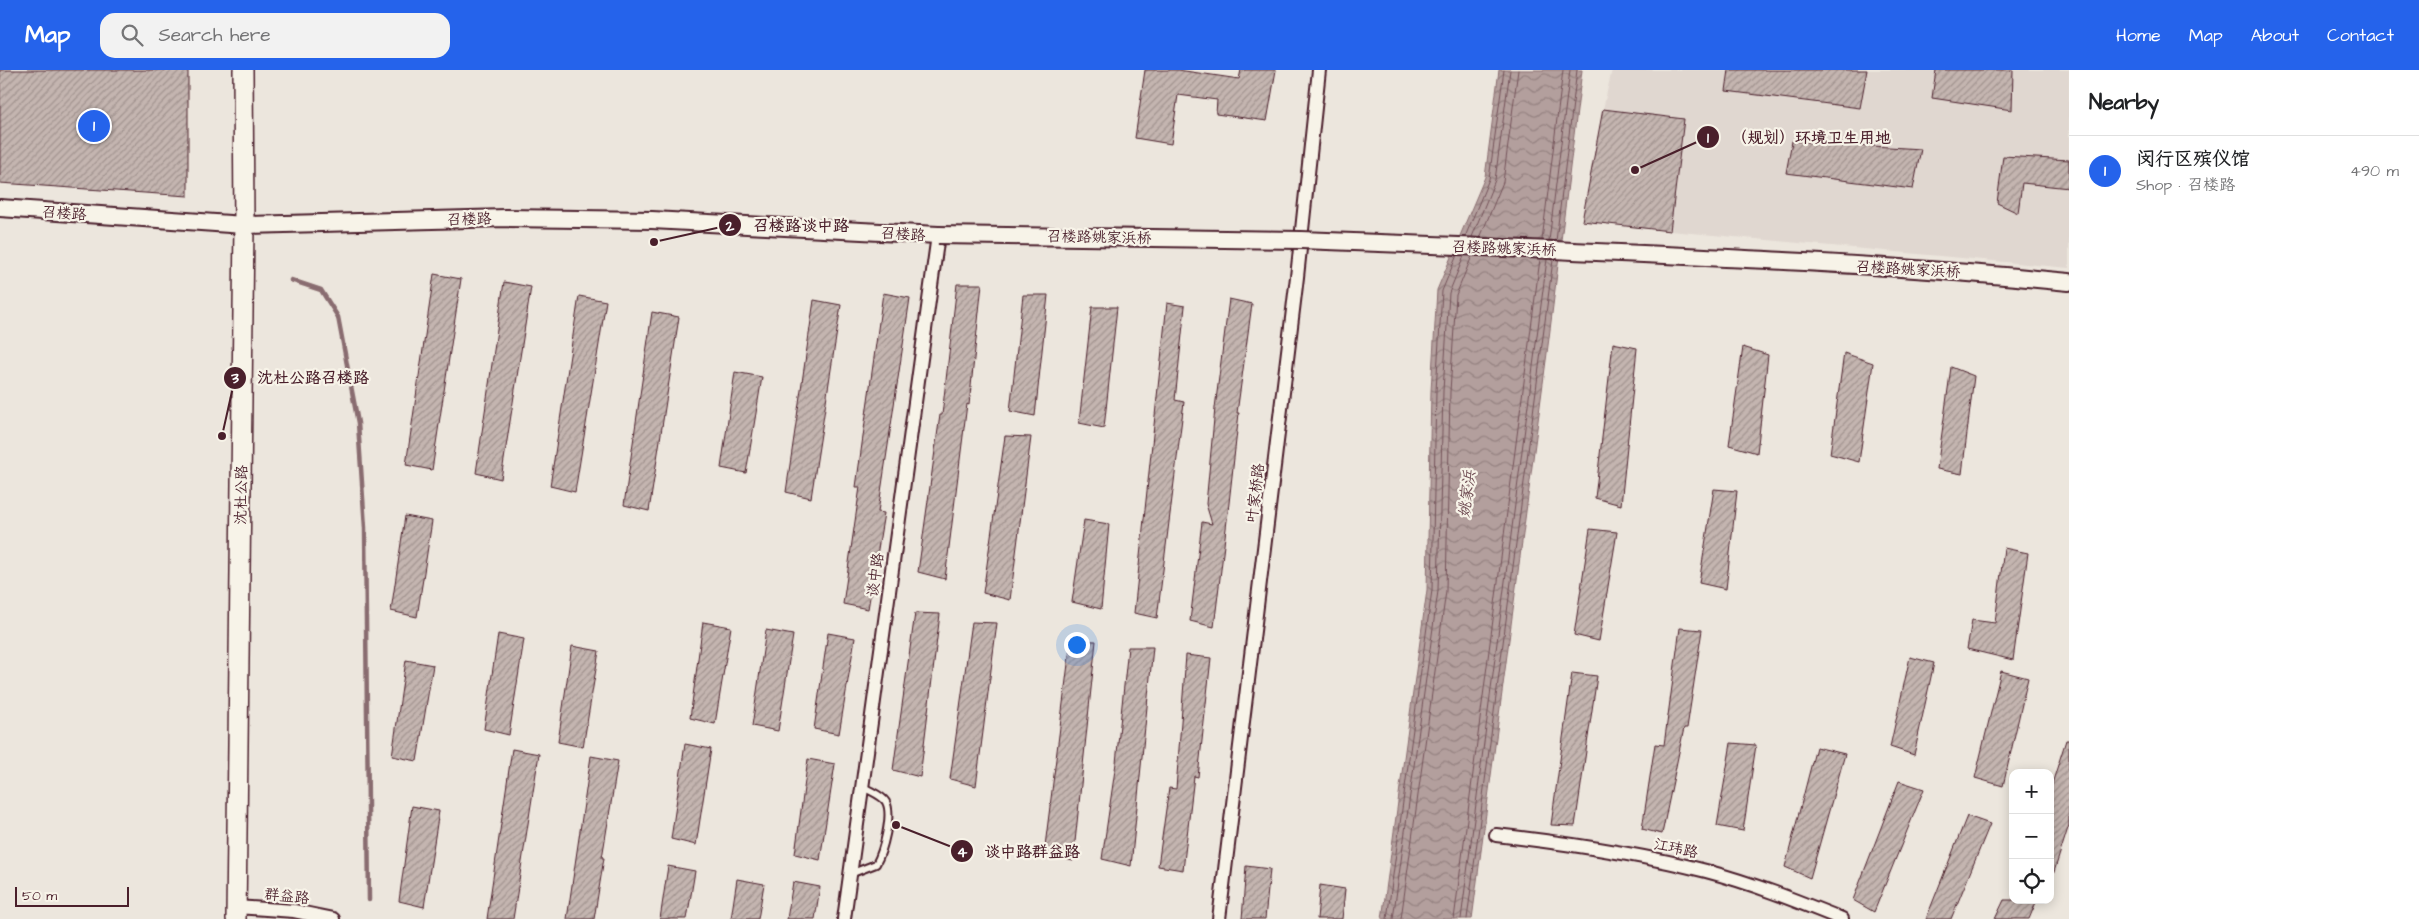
<!DOCTYPE html>
<html lang="en">
<head>
<meta charset="utf-8">
<style>
  :root { --surface:#fff; --page:#f2f2f2; --text:#202124; --muted:#757577; --line:#e0e0e0; --accent:#2563eb }
  body { margin:0; font-family:"Architects Daughter","LXGW WenKai TC",sans-serif; background:var(--page); color:var(--text) }
  .controls { position:absolute; right:15px; bottom:15px; display:grid; overflow:hidden; border-radius:10px; box-shadow:0 2px 12px #0003 }
  .controls button { width:45px; height:45px; display:grid; place-items:center; padding:0; border:0; border-bottom:1px solid var(--line); background:var(--surface); color:var(--text); font:25px sans-serif }
  .scale { position:absolute; left:15px; bottom:12px; width:114px; box-sizing:border-box; padding-left:5px; border:2px solid #4a1f2b; border-top:0; font-size:14px; line-height:18px; white-space:nowrap; color:#4a1f2b; -webkit-text-stroke:4px #f7f3e8; paint-order:stroke }
  .you { position:absolute; left:1076px; top:574px; width:18px; height:18px; margin:-12px; border:4px solid #fff; border-radius:50%; background:#1a73e8; box-shadow:0 0 0 8px #1a73e833 }
  .badge { display:grid; place-items:center; width:32px; height:32px; border-radius:50%; background:var(--accent); color:#fff; font-size:16px; font-weight:700 }
  .pin { position:absolute; translate:-50% -50%; border:2px solid #fff; box-shadow:0 1px 5px #0006 }
  .list { margin:0; padding:0; list-style:none }
  h2 { display:flex; justify-content:space-between; align-items:center; height:65px; margin:0; padding:0 20px; font-size:21px }
  h2 small { font-size:16px; font-weight:400; color:var(--muted) }
  .list li { display:grid; grid-template-columns:32px 1fr auto; gap:15px; align-items:center; box-sizing:border-box; height:70px; padding:0 20px; border-top:1px solid var(--line) }
  .list b { display:block; font-size:19px; white-space:nowrap }
  .list p { margin:0; font-size:16px; white-space:nowrap; color:var(--muted) }
  .list em { font-size:16px; font-style:normal; color:var(--muted) }
  .icon { flex:none; width:28px; height:28px; fill:none; stroke:currentColor; stroke-width:2; stroke-linecap:round; stroke-linejoin:round }
  .map { position:relative; flex:none; width:2069px; height:849px; overflow:hidden }
  header { display:flex; align-items:center; gap:30px; box-sizing:border-box; height:70px; padding:0 25px; background:var(--accent); color:#fff }
  header strong { font-size:24px }
  nav { display:flex; gap:28px; margin-inline-start:auto; font-size:18px }
  .search { width:350px; height:45px; background:var(--page); display:flex; align-items:center; gap:12px; box-sizing:border-box; padding:0 18px; border-radius:15px; color:var(--muted); font-size:19px }
  main { display:flex }
  aside { flex:1; background:var(--surface) }
  .map>svg:first-child { display:block }
</style>
</head>
<body>
<header>
<strong>Map</strong>
<div class="search"><svg class="icon" aria-label="search" viewBox="0 0 24 24"><circle cx="10" cy="10" r="6"/><path d="M15 15l6 6"/></svg>Search here</div>
<nav><a>Home</a><a>Map</a><a>About</a><a>Contact</a></nav>
</header>
<main>
<div class="map">
<svg width="2069" height="849" viewBox="0 0 2069 849">
  <defs>
    <pattern id="water-waves" width="16" height="10" patternUnits="userSpaceOnUse" patternTransform="scale(1.25)"><rect width="16" height="10" fill="#b39f9d"/><path d="M0 5q4-4 8 0t8 0" fill="none" stroke="#948180"/></pattern>
    <pattern id="building-hatch" width="6" height="6" patternUnits="userSpaceOnUse" patternTransform="scale(1.25)"><rect width="6" height="6" fill="#c4b5b0"/><path d="M-1 1l2-2M0 6l6-6M5 7l2-2" fill="none" stroke="#a1938f"/></pattern>
  </defs>
  <rect width="100%" height="100%" fill="#ece6dd"/>
  <filter id="ink" filterUnits="userSpaceOnUse"><feTurbulence type="fractalNoise" baseFrequency=".02" numOctaves="2"/><feDisplacementMap in="SourceGraphic" scale="10" xChannelSelector="R" yChannelSelector="G"/><feConvolveMatrix kernelMatrix="1 2 1 2 8 2 1 2 1" color-interpolation-filters="sRGB"/></filter>
  <g filter="url(#ink)">
    <polygon fill="#e0d7d0" points="1612,0 2069,0 2069,198 1670,161 1684,50 1603,39"/>
    <polygon fill="url(#water-waves)" stroke="#896c6f" points="1499,0 1582,0 1549,268 1472,849 1382,849 1427,520 1431,321 1437,220 1485,107"/>
    <g fill="none" stroke-linecap="round" stroke-linejoin="round">
      <g stroke="#745259" stroke-width="1">
        <polyline points="1465,167 1489,109 1504,0"/>
        <polyline points="1472,167 1495,110 1510,0"/>
        <polyline points="1480,168 1503,112 1518,0"/>
        <polyline points="1542,170 1563,0"/>
        <polyline points="1549,171 1570,0"/>
        <polyline points="1556,171 1577,0"/>
        <polyline points="1387,849 1432,520 1436,321 1442,221 1457,185"/>
        <polyline points="1393,849 1438,521 1443,321 1449,223 1464,186"/>
        <polyline points="1401,849 1446,521 1450,322 1456,225 1472,186"/>
        <polyline points="1454,849 1540,189"/>
        <polyline points="1461,849 1547,189"/>
        <polyline points="1467,849 1553,190"/>
      </g>
      <polyline stroke="#896c6f" stroke-width="4.5" points="291,210 321,220 338,247 358,353 365,458 369,830"/>
    </g>
    <g fill="url(#building-hatch)" stroke="#4a1f2b">
      <polygon points="0,0 188,0 188,126 0,113"/>
      <polygon points="1145,0 1178,0 1239,9 1241,0 1276,0 1267,51 1216,44 1217,30 1178,25 1171,74 1135,68"/>
      <polygon points="1729,0 1867,0 1860,38 1726,21"/>
      <polygon points="1936,0 2013,0 2012,40 1932,28"/>
      <polygon points="1603,39 1684,49 1670,161 1582,151"/>
      <polygon points="1792,71 1921,79 1913,119 1786,103"/>
      <polygon points="2003,86 2069,90 2069,118 2022,113 2018,143 1997,133"/>
      <polygon points="434,204 461,209 432,400 406,395"/>
      <polygon points="504,212 531,217 501,409 476,403"/>
      <polygon points="957,214 982,214 969,335 967,334 945,509 918,502 940,345 942,345"/>
      <polygon points="883,223 910,228 878,442 884,443 868,539 843,534 860,417 856,417"/>
      <polygon points="1023,225 1048,225 1035,346 1010,341"/>
      <polygon points="579,226 606,231 575,422 550,416"/>
      <polygon points="1229,229 1252,234 1237,343 1239,343 1228,442 1214,557 1190,551 1202,452 1212,454 1206,434 1215,338"/>
      <polygon points="814,230 841,235 811,428 786,422"/>
      <polygon points="1167,233 1185,236 1175,330 1184,332 1157,548 1134,543"/>
      <polygon points="1092,237 1117,237 1104,358 1079,353"/>
      <polygon points="652,242 679,247 649,441 624,435"/>
      <polygon points="1613,273 1637,278 1621,435 1595,428"/>
      <polygon points="1743,277 1768,285 1757,383 1729,375"/>
      <polygon points="1844,283 1873,293 1859,392 1830,384"/>
      <polygon points="1951,297 1974,306 1962,404 1937,399"/>
      <polygon points="735,302 762,307 746,403 721,398"/>
      <polygon points="1005,366 1031,367 1010,530 983,523"/>
      <polygon points="1714,419 1737,421 1726,519 1699,513"/>
      <polygon points="405,446 432,451 417,547 391,541"/>
      <polygon points="1084,450 1109,454 1101,539 1072,532"/>
      <polygon points="1590,459 1617,462 1599,571 1574,565"/>
      <polygon points="2004,478 2028,483 2013,590 1967,579 1972,550 1995,553"/>
      <polygon points="915,543 940,544 920,707 893,700"/>
      <polygon points="703,552 731,557 715,654 690,648"/>
      <polygon points="972,552 997,553 976,716 950,709"/>
      <polygon points="1680,558 1702,560 1687,658 1684,658 1662,764 1642,759 1655,674 1664,675"/>
      <polygon points="766,560 793,565 778,661 752,656"/>
      <polygon points="828,563 855,568 839,664 814,659"/>
      <polygon points="498,564 524,569 509,665 484,659"/>
      <polygon points="1071,570 1096,571 1073,791 1044,784"/>
      <polygon points="572,576 599,581 583,677 558,672"/>
      <polygon points="1128,577 1153,577 1131,796 1102,789 1116,693"/>
      <polygon points="1186,585 1211,588 1198,707 1194,706 1183,800 1158,796 1169,718 1176,719"/>
      <polygon points="1910,587 1934,593 1914,685 1890,677"/>
      <polygon points="406,590 433,595 417,691 392,686"/>
      <polygon points="2001,601 2028,608 2003,716 1975,708"/>
      <polygon points="1572,603 1597,606 1575,756 1551,755"/>
      <polygon points="2066,670 2069,670 2069,755 2053,805 2050,805 2050,720"/>
      <polygon points="1731,673 1756,675 1743,761 1717,756"/>
      <polygon points="685,674 711,679 696,775 671,769"/>
      <polygon points="1816,677 1845,684 1810,808 1785,797"/>
      <polygon points="512,679 539,684 513,849 487,849"/>
      <polygon points="591,686 618,691 602,788 604,788 594,849 567,849"/>
      <polygon points="808,689 835,694 820,790 795,784"/>
      <polygon points="1899,711 1924,719 1874,842 1853,830"/>
      <polygon points="412,736 439,741 424,837 399,831"/>
      <polygon points="1967,746 1990,754 1951,849 1926,849"/>
      <polygon points="668,796 695,801 687,849 660,849"/>
      <polygon points="1246,796 1270,799 1265,849 1242,849"/>
      <polygon points="737,809 764,814 758,849 731,849"/>
      <polygon points="793,812 820,817 815,849 787,849"/>
      <polygon points="1320,815 1345,819 1342,849 1317,849"/>
      <polygon points="2004,830 2037,830 2029,849 1995,849"/>
    </g>
    <g fill="none" stroke-linecap="round" stroke-linejoin="round">
      <g stroke="#4a1f2b" stroke-width="10">
        <path id="service" d="M850,804L876,794C883,782 893,745 886,732C882,725 869,721 862,716"/>
      </g>
      <g stroke="#4a1f2b" stroke-width="16">
        <g id="minor">
          <path d="M1496,765C1566,773 1637,783 1706,801C1752,813 1797,831 1842,849"/>
          <polyline points="236,837 294,841 333,849"/>
          <polyline points="844,849 938,165"/>
          <polyline points="1219,849 1297,207 1319,0"/>
        </g>
      </g>
      <g stroke="#4a1f2b" stroke-width="20">
        <g id="tertiary">
          <polyline points="0,138 244,155 506,148 652,150 938,165"/>
          <path d="M1458,176C1662,185 1866,192 2069,212"/>
        </g>
      </g>
      <g stroke="#4a1f2b" stroke-width="22">
        <polyline id="secondary" points="236,849 244,155 243,0"/>
      </g>
      <use href="#service" stroke="#f7f3e8" stroke-width="6"/>
      <use href="#minor" stroke="#f7f3e8" stroke-width="12"/>
      <use href="#tertiary" stroke="#f7f3e8" stroke-width="16"/>
      <use href="#secondary" stroke="#f7f3e8" stroke-width="19"/>
      <g stroke="#4a1f2b" stroke-width="20" stroke-linecap="butt">
        <polyline id="tertiary-bridge" points="938,165 1301,170 1458,176"/>
      </g>
      <use href="#tertiary-bridge" stroke="#f7f3e8" stroke-width="16"/>
    </g>
  </g>
  <g text-anchor="middle" stroke-width="4.5" stroke-linejoin="round" paint-order="stroke">
    <g font-size="15" fill="#4a1f2b" stroke="#f7f3e8">
      <text transform="translate(64 143) rotate(4)" y="5">召楼路</text>
      <text transform="translate(469 149) rotate(-2)" y="5">召楼路</text>
      <text transform="translate(903 164) rotate(3)" y="5">召楼路</text>
      <text transform="translate(1099 167) rotate(1)" y="5">召楼路姚家浜桥</text>
      <text transform="translate(1504 178) rotate(2)" y="5">召楼路姚家浜桥</text>
      <text transform="translate(1908 199) rotate(3)" y="5">召楼路姚家浜桥</text>
      <text transform="translate(1255 423) rotate(-83)" y="5">叶家桥路</text>
      <text transform="translate(241 425) rotate(-89)" y="5">沈杜公路</text>
      <text transform="translate(875 505) rotate(-82)" y="5">谈中路</text>
      <text transform="translate(1676 778) rotate(12)" y="5">江玮路</text>
      <text transform="translate(287 826) rotate(6)" y="5">群益路</text>
    </g>
    <g font-size="16" font-style="italic" fill="#6f4c53" stroke="#f7f3e8">
      <text transform="translate(1466 424) rotate(-83)" y="6">姚家浜</text>
    </g>
  </g>
  <path fill="none" stroke="#4a1f2b" stroke-width="2" d="M1635 100L1708 67M654 172L730 155M222 366L235 308M896 755L962 781"/>
  <g fill="#4a1f2b" stroke="#f7f3e8" stroke-width="2">
    <circle cx="1635" cy="100" r="5"/>
    <circle cx="654" cy="172" r="5"/>
    <circle cx="222" cy="366" r="5"/>
    <circle cx="896" cy="755" r="5"/>
    <circle cx="1708" cy="67" r="12"/>
    <circle cx="730" cy="155" r="12"/>
    <circle cx="235" cy="308" r="12"/>
    <circle cx="962" cy="781" r="12"/>
  </g>
  <g font-size="15" text-anchor="middle" font-weight="bold" fill="#fff">
    <text x="1708" y="73">1</text>
    <text x="730" y="161">2</text>
    <text x="235" y="313">3</text>
    <text x="962" y="787">4</text>
  </g>
  <g font-size="16" text-anchor="middle" font-weight="bold" fill="#4a1f2b" stroke="#f7f3e8" stroke-width="4.5" stroke-linejoin="round" paint-order="stroke">
    <text x="1811" y="73">（规划）环境卫生用地</text>
    <text x="801" y="161">召楼路谈中路</text>
    <text x="313" y="313">沈杜公路召楼路</text>
    <text x="1032" y="787">谈中路群益路</text>
  </g>
</svg>
<div class="controls">
<button>+</button>
<button>−</button>
<button><svg class="icon" aria-label="locate" viewBox="0 0 24 24"><circle cx="12" cy="12" r="6"/><path d="M12 2v4M12 18v4M2 12h4M18 12h4"/></svg></button>
</div>
<div class="scale">50 m</div>
<div class="you"></div>
<div class="pin badge" style="left:94px;top:56px">1</div>
</div>
<aside>
<h2>Nearby<small></small></h2>
<ul class="list">
<li><span class="badge">1</span><div><b>闵行区殡仪馆</b><p>Shop · 召楼路</p></div><em>490 m</em></li>
</ul>
</aside>
</main>
</body>
</html>
